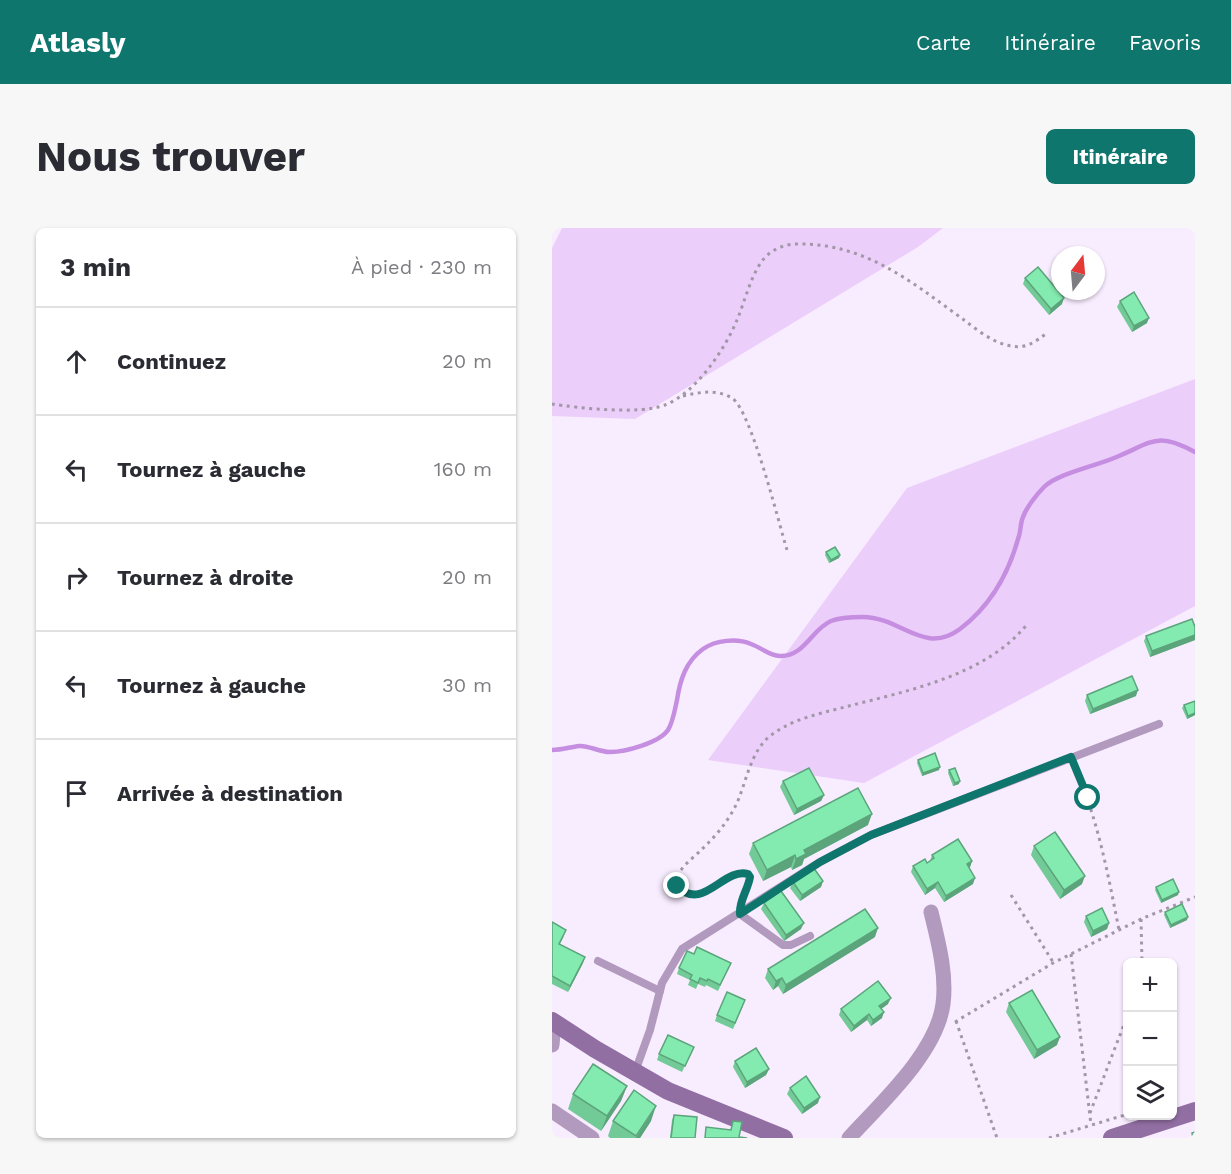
<!DOCTYPE html>
<html lang="fr">
<head>
<meta charset="utf-8">
<style>
  :root { --surface:#fff; --page:#f7f7f7; --text:#2b2b33; --muted:#7c7c81; --line:#e1e1e2; --accent:#0f766e }
  body { margin:0; font-family:"Work Sans",sans-serif; background:var(--page); color:var(--text) }
  .controls { position:absolute; right:18px; bottom:18px; display:grid; overflow:hidden; border-radius:9px; box-shadow:0 2px 4px #0004 }
  .controls button { width:54px; height:54px; display:grid; place-items:center; padding:0; border:0; border-bottom:2px solid var(--line); background:var(--surface); color:var(--text); font:30px sans-serif }
  .compass { position:absolute; left:499px; top:18px; width:54px; height:54px; border-radius:50%; background:var(--surface); box-shadow:0 2px 4px #0004; rotate:16deg }
  .stop { position:absolute; width:18px; height:18px; margin:-14px; border:4px solid #0f766e; border-radius:50%; background:#fff }
  .stop.end { background:#0f766e; border-color:#fff; box-shadow:0 2px 6px #0008 }
  .list { margin:0; padding:0; list-style:none }
  h2 { display:flex; justify-content:space-between; align-items:center; height:78px; margin:0; padding:0 24px; font-size:26px }
  h2 small { font-size:20px; font-weight:400; color:var(--muted) }
  .list li { display:grid; grid-template-columns:39px 1fr auto; gap:18px; align-items:center; box-sizing:border-box; height:108px; padding:0 24px; border-top:2px solid var(--line) }
  .list b { display:block; font-size:22px; white-space:nowrap }
  .list em { font-size:20px; font-style:normal; color:var(--muted) }
  .icon { flex:none; width:33px; height:33px; fill:none; stroke:currentColor; stroke-width:2; stroke-linecap:round; stroke-linejoin:round }
  .map { position:relative; flex:none; width:643px; height:910px; overflow:hidden; border-radius:9px }
  header { display:flex; align-items:center; gap:36px; box-sizing:border-box; height:84px; padding:0 30px; background:var(--accent); color:#fff }
  header strong { font-size:28px }
  nav { display:flex; gap:33px; margin-inline-start:auto; font-size:21px }
  .intro { display:flex; align-items:center; justify-content:space-between; box-sizing:border-box; height:144px; padding:0 36px }
  h1 { margin:0; font-size:42px }
  .button { padding:15px 27px; border-radius:9px; background:var(--accent); color:#fff; font-size:21px; font-weight:700 }
  main { display:flex; gap:36px; padding:0 36px }
  aside { flex:1; background:var(--surface); border-radius:9px; box-shadow:0 2px 4px #0004 }
  .map>svg:first-child { display:block }
</style>
</head>
<body>
<header>
<strong>Atlasly</strong>
<nav><a>Carte</a><a>Itinéraire</a><a>Favoris</a></nav>
</header>
<div class="intro"><h1>Nous trouver</h1><a class="button">Itinéraire</a></div>
<main>
<aside>
<h2>3 min<small>À pied · 230 m</small></h2>
<ul class="list">
<li><svg class="icon" aria-label="ahead" viewBox="0 0 24 24"><path d="M12 20V5M6 11l6-6 6 6"/></svg><div><b>Continuez</b></div><em>20 m</em></li>
<li><svg class="icon" aria-label="left" viewBox="0 0 24 24"><path d="M17 20v-9H6M10 6l-5 5 5 5"/></svg><div><b>Tournez à gauche</b></div><em>160 m</em></li>
<li><svg class="icon" aria-label="right" viewBox="0 0 24 24"><path d="M7 20v-9h11M14 6l5 5-5 5"/></svg><div><b>Tournez à droite</b></div><em>20 m</em></li>
<li><svg class="icon" aria-label="left" viewBox="0 0 24 24"><path d="M17 20v-9H6M10 6l-5 5 5 5"/></svg><div><b>Tournez à gauche</b></div><em>30 m</em></li>
<li><svg class="icon" aria-label="arrive" viewBox="0 0 24 24"><path d="M6 21V4h12l-3 4 3 4H6"/></svg><div><b>Arrivée à destination</b></div></li>
</ul>
</aside>
<div class="map">
<svg width="643" height="910" viewBox="0 0 643 910">
  <rect width="100%" height="100%" fill="#f8ecff"/>
  <g fill="#eccefb">
    <polygon points="10,0 391,0 366,19 83,191 0,188 0,20"/>
    <polygon points="643,151 643,378 312,555 156,532 355,260"/>
  </g>
  <g fill="none" stroke-linecap="round" stroke-linejoin="round">
    <path stroke="#c58ee0" stroke-width="4.5" d="M0,522C10,522 18,519 27,518C36,517 47,524 58,524C73,524 107,515 116,502C121,494 123,481 125,472C128,452 134,433 151,421C164,412 185,410 199,416C210,420 216,427 228,428C252,429 260,401 279,393C289,389 301,389 311,389C349,389 372,428 408,401C438,378 456,347 466,311C469,304 468,296 471,289C474,280 485,266 492,259C506,245 548,237 567,228C602,213 606,204 643,224"/>
    <g stroke="#a197a6" stroke-width="3" stroke-dasharray="3 4.5" stroke-linecap="butt">
      <path d="M131,168C148,164 164,161 180,170C199,182 227,296 235,322"/>
      <path d="M0,176C27,180 88,187 113,177C144,165 173,121 185,92C193,73 198,50 210,33C218,22 232,16 245,16C312,15 357,52 408,89C423,100 440,115 459,118C474,121 483,114 495,105"/>
      <path d="M523,539C546,592 556,646 567,702"/>
      <polyline points="459,667 501,734"/>
      <path d="M191,668L198,649L190,645C171,650 150,677 128,662C113,651 140,631 148,623C162,610 175,595 184,577C194,556 198,524 218,508C240,491 266,486 293,479C354,463 435,448 476,395"/>
      <polyline points="589,691 590,734"/>
      <polyline points="519,726 539,897"/>
      <polyline points="404,793 445,910"/>
      <polyline points="403,794 501,735 589,691 643,669"/>
      <polyline points="538,885 576,786"/>
      <polyline points="497,910 576,886"/>
    </g>
    <g stroke="#b19abe" stroke-width="8">
      <polyline points="188,686 231,717 239,717 258,708"/>
      <polyline points="46,733 108,763"/>
      <polyline points="83,844 98,802 110,755 130,721 268,634 319,607 607,496"/>
    </g>
    <g stroke="#b19abe" stroke-width="15">
      <polyline points="0,817 2,794"/>
      <polyline points="0,883 40,910"/>
      <path d="M297,910C329,875 385,824 391,776C395,746 386,713 379,684"/>
    </g>
    <g stroke="#926fa3" stroke-width="18">
      <polyline points="0,793 43,821 116,863 232,910"/>
      <polyline points="560,910 643,883"/>
    </g>
  </g>
  <g fill="#72ca97">
    <polygon points="473,50 510,76 497,87 471,56"/>
    <polygon points="568,73 595,95 580,104 565,79"/>
    <polygon points="274,324 288,327 287,330 277,335 273,327"/>
    <polygon points="643,399 643,412 598,429 592,413 594,408"/>
    <polygon points="535,467 584,468 538,486 533,473"/>
    <polygon points="643,473 643,487 635,491 630,480 632,477"/>
    <polygon points="366,532 387,542 370,548 365,535"/>
    <polygon points="397,542 407,556 401,558 396,545"/>
    <polygon points="231,553 272,567 269,573 242,587 228,559"/>
    <polygon points="316,597 252,631 250,637 240,642 239,639 211,653 197,626 201,615"/>
    <polygon points="482,618 530,656 508,671 479,627"/>
    <polygon points="380,627 420,633 418,639 417,640 421,656 392,674 383,660 373,667 359,644 361,638 375,635 378,633"/>
    <polygon points="271,653 269,659 248,673 238,660 241,654"/>
    <polygon points="604,659 626,667 609,675 603,662"/>
    <polygon points="212,675 249,701 232,713 209,681"/>
    <polygon points="613,684 635,692 618,700 612,687"/>
    <polygon points="534,688 557,695 555,701 539,709 532,694"/>
    <polygon points="0,694 12,708 8,716 31,735 16,764 0,756"/>
    <polygon points="323,709 231,766 226,758 221,762 213,750 216,741"/>
    <polygon points="142,726 179,735 166,763 154,757 153,759 146,756 144,761 136,757 138,752 125,746 127,740"/>
    <polygon points="457,775 505,817 482,831 454,784"/>
    <polygon points="336,776 329,781 330,790 319,798 315,792 299,804 287,787 289,781"/>
    <polygon points="191,778 181,801 163,793 165,787"/>
    <polygon points="139,825 130,844 105,832 107,826"/>
    <polygon points="183,833 217,841 214,847 193,860 181,839"/>
    <polygon points="75,858 69,873 49,903 16,881 21,866"/>
    <polygon points="238,860 266,875 250,886 235,866"/>
    <polygon points="122,887 143,910 118,910 120,892"/>
    <polygon points="61,893 99,893 88,910 58,910 56,908"/>
  </g>
  <g fill="#5ca47b">
    <polygon points="512,70 510,76 497,87 499,81"/>
    <polygon points="597,90 595,95 580,104 582,98"/>
    <polygon points="288,327 287,330 277,335 279,332"/>
    <polygon points="643,407 643,412 598,429 600,423"/>
    <polygon points="586,462 584,468 538,486 541,481"/>
    <polygon points="643,485 643,487 635,491 636,488"/>
    <polygon points="388,539 387,542 370,548 371,545"/>
    <polygon points="408,553 407,556 401,558 403,555"/>
    <polygon points="272,567 269,573 242,587 245,581"/>
    <polygon points="320,586 316,597 252,631 250,637 240,642 244,631 252,622"/>
    <polygon points="243,627 239,639 211,653 215,642"/>
    <polygon points="420,633 418,639 413,642 415,636"/>
    <polygon points="533,648 530,656 508,671 512,662"/>
    <polygon points="423,650 421,656 392,674 394,668"/>
    <polygon points="271,653 269,659 248,673 250,667"/>
    <polygon points="386,654 383,660 373,667 375,661"/>
    <polygon points="627,664 626,667 609,675 610,672"/>
    <polygon points="636,689 635,692 618,700 619,697"/>
    <polygon points="252,695 249,701 232,713 234,707"/>
    <polygon points="557,695 555,701 539,709 541,703"/>
    <polygon points="326,700 323,709 231,766 234,757"/>
    <polygon points="33,729 31,735 16,764 18,758"/>
    <polygon points="230,750 226,758 221,762 224,753"/>
    <polygon points="339,770 336,776 325,784 327,778"/>
    <polygon points="332,784 330,790 319,798 321,792"/>
    <polygon points="317,786 315,792 299,804 302,798"/>
    <polygon points="508,809 505,817 482,831 485,822"/>
    <polygon points="217,841 214,847 193,860 195,854"/>
    <polygon points="75,858 69,873 49,903 55,888"/>
    <polygon points="268,869 266,875 250,886 252,880"/>
    <polygon points="104,878 99,893 88,910 84,910"/>
  </g>
  <g fill="#84ebb0" stroke="#5ca47b" stroke-width="1.5">
    <polygon points="486,39 512,70 499,81 473,50"/>
    <polygon points="582,64 597,90 582,98 568,73"/>
    <polygon points="283,319 288,327 279,332 274,324"/>
    <polygon points="640,391 643,399 643,407 600,423 594,408"/>
    <polygon points="580,448 586,462 541,481 535,467"/>
    <polygon points="643,473 643,485 636,488 632,477"/>
    <polygon points="383,525 388,539 371,545 366,532"/>
    <polygon points="257,540 272,567 245,581 231,553"/>
    <polygon points="403,540 408,553 403,555 397,542"/>
    <polygon points="306,560 320,586 252,622 254,626 244,631 243,627 215,642 201,615"/>
    <polygon points="503,604 533,648 512,662 482,618"/>
    <polygon points="406,611 420,633 415,636 423,650 394,668 386,654 375,661 361,638 373,631 375,635 382,630 380,627"/>
    <polygon points="261,639 271,653 250,667 241,654"/>
    <polygon points="621,651 627,664 610,672 604,659"/>
    <polygon points="229,663 252,695 234,707 212,675"/>
    <polygon points="630,676 636,689 619,697 613,684"/>
    <polygon points="550,680 557,695 541,703 534,688"/>
    <polygon points="313,681 326,700 234,757 230,750 224,753 216,741"/>
    <polygon points="0,694 14,702 7,716 33,729 18,758 0,748"/>
    <polygon points="145,719 179,735 168,757 156,751 155,753 148,750 146,755 138,751 140,747 127,740 135,723 142,726"/>
    <polygon points="326,753 339,770 327,778 332,784 321,792 317,786 302,798 289,781"/>
    <polygon points="480,762 508,809 485,822 457,775"/>
    <polygon points="175,764 193,772 183,795 165,787"/>
    <polygon points="116,807 142,819 133,838 107,826"/>
    <polygon points="204,820 217,841 195,854 183,833"/>
    <polygon points="41,836 75,858 55,888 21,866"/>
    <polygon points="254,848 268,869 252,880 238,860"/>
    <polygon points="82,862 104,878 84,908 61,893"/>
    <polygon points="122,887 145,889 143,910 119,910"/>
    <polygon points="181,893 190,894 187,909 195,910 153,910 154,899 179,902"/>
    <polygon points="643,904 643,910 641,910 640,905"/>
  </g>
  <g fill="none" stroke-linecap="round" stroke-linejoin="round">
    <path stroke="#0f766e" stroke-width="8" d="M125,658C151,685 171,639 196,646L198,649C196,662 187,672 188,686L268,634L319,607L519,529L536,570"/>
  </g>
</svg>
<div class="controls">
<button>+</button>
<button>−</button>
<button><svg class="icon" aria-label="layers" viewBox="0 0 24 24"><path d="M12 4l9 5-9 5-9-5zM3 14l9 5 9-5"/></svg></button>
</div>
<svg class="compass" viewBox="-18 -18 36 36"><path d="M0-13l5 13h-10z" fill="#e53935"/><path d="M0 13l5-13h-10z" fill="#7c7c81"/></svg>
<div class="stop" style="left:536px;top:570px"></div>
<div class="stop end" style="left:125px;top:658px"></div>
</div>
</main>
</body>
</html>
